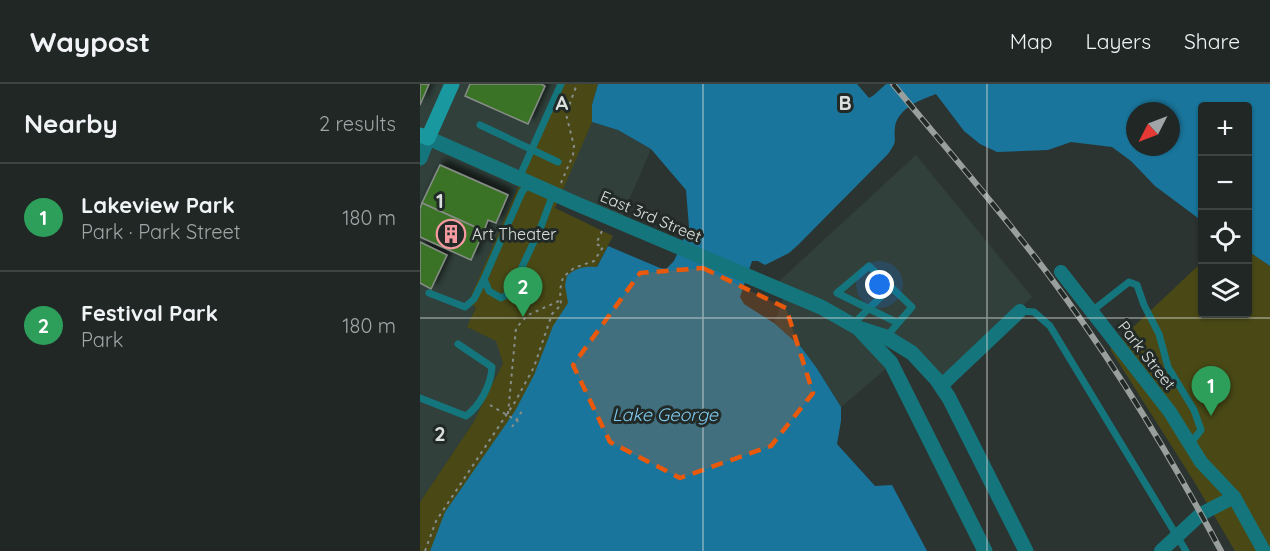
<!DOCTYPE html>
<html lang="en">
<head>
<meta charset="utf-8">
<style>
  :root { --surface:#212725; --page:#292f2d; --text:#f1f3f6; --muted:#a2a5a7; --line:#3e4442; --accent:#d93025 }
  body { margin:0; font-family:Quicksand,sans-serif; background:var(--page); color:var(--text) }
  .controls { position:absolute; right:18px; top:18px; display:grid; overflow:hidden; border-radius:6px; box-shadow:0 2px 4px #0004 }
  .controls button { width:54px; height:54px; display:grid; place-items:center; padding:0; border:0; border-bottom:2px solid var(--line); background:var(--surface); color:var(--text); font:30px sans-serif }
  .compass { position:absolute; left:706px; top:18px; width:54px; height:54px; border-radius:50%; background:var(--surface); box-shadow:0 2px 4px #0004; rotate:228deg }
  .you { position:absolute; left:460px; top:201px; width:21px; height:21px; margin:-15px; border:4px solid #fff; border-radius:50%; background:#1a73e8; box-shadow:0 0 0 9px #1a73e833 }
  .badge { display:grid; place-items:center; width:39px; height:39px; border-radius:50%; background:var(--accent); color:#fff; font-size:20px; font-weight:700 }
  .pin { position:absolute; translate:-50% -50px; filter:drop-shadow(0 2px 3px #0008) }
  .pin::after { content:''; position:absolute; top:32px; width:21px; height:18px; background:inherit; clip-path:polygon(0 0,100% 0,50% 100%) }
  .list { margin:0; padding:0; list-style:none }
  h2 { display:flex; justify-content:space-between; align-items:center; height:78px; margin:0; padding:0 24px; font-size:26px }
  h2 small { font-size:20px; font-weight:400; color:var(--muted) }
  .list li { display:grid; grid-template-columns:39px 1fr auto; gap:18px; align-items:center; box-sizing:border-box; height:108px; padding:0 24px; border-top:2px solid var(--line) }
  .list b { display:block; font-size:22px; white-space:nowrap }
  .list p { margin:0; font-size:20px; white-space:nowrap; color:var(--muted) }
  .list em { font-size:20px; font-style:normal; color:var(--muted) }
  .icon { flex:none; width:33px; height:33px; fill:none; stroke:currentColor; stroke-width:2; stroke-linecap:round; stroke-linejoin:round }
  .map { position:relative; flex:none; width:850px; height:467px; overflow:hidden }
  header { display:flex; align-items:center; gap:36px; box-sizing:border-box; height:84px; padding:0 30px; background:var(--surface); border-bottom:2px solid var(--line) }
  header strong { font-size:28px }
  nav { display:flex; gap:33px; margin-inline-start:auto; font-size:21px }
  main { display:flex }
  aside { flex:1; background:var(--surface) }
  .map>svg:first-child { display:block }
</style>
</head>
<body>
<header>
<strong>Waypost</strong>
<nav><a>Map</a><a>Layers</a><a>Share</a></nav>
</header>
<main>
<aside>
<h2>Nearby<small>2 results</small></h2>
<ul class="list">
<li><span class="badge" style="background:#2e9e5b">1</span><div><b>Lakeview Park</b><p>Park · Park Street</p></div><em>180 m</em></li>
<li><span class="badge" style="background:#2e9e5b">2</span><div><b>Festival Park</b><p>Park</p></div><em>180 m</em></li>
</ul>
</aside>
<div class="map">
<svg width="850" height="467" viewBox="0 0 850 467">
  <defs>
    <filter id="shadow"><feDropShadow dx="5.5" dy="-5.5" stdDeviation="3" flood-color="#0009"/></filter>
  </defs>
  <rect width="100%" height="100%" fill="#2c3431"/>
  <g fill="#31403b">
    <polygon points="0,0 30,0 0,70"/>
    <polygon points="34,0 143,0 102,93 11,53"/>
    <polygon points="172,38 198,46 231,65 200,137 140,110"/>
    <polygon points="9,57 100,97 48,243 77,257 83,279 53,339 0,418 0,78"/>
    <polygon points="496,71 612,213 521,298 513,287 355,201"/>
    <polygon points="365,210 437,246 470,281 421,323 396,283 381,263 354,239"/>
  </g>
  <g fill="#4a4916">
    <polygon points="143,0 178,0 172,21 172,38 135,124 193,152 27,467 0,467 0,418 53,339 83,279 76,257 47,243 56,223 48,219"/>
    <polygon points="828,167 850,182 850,467 815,467 775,399 690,265 782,178 782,230 828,230"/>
  </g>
  <path fill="#19759b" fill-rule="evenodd" d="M178,0H437L449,14L454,11L466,0H850V182L828,167V22H782V137L735,102L711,77L692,63L651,58L628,66L577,68L560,60L544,47L516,10C500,16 478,24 475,43C473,57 479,55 468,70L378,161L369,169L345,181L338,177H332L320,213L324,220L354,239L381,263L396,283L421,323V337L417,360L455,402L472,401L507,467H10L25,428L95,327L114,291L133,242L148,219L145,201L147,192C156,183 166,182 177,183L188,162L240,184L246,185L254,177L269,143L266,106L231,65L198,46L172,38V21ZM715,27H751V63H715Z"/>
  <g fill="#3a7328" stroke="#878d86" stroke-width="1.5" filter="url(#shadow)">
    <polygon points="0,0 9,0 0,21"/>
    <polygon points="50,0 121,0 125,2 108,40 45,12"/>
    <polygon points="20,81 88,111 76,139 68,136 64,147 2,119"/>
    <polygon points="2,119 64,147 51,176 0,153 0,125"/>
    <polygon points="0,158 27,171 11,205 0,199"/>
  </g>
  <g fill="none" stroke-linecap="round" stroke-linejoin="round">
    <g stroke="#878d8b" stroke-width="2" stroke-dasharray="3 4.5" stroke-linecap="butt">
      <polyline points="141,99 153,71 154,62 146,30 157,0"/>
      <polyline points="70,321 101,339"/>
      <polyline points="88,330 96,244 108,231 139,217"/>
      <polyline points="92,343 102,327"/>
      <polyline points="5,467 16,437 95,318 114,283 132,230 141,221 140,206 143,193 154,184 174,177 183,163 176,160 182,147"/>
    </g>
    <g stroke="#14767c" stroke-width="7">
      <polyline points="60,41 138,78"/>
      <polyline points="99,94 141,0"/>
      <polyline points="109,99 102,108 64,195 69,207 81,214 90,209 122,140 133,110"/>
      <polyline points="9,209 45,223 54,215 64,195"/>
      <polyline points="600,227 614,228 630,242 766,467"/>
      <polyline points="672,227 709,198 717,201 724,221 739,250 748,283 774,326 781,346 770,360"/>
      <polyline points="432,241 471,203"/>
      <polyline points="467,252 492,223 449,182 417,209 478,239"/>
      <path d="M0,314L46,332C60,322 71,301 72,283L38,260"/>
    </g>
    <g stroke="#14767c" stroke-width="14">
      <polyline points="641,188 750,328 781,378 814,413 844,467"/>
      <polyline points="522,301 600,227"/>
      <polyline points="741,467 781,430 814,413"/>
    </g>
    <g stroke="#14767c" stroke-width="15">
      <polyline points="0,74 8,54 157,120 401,223 438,244 466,253 492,269 517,296 529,314 606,467"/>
      <polyline points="440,246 471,279 565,467"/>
    </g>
    <polyline stroke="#1a989f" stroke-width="15" points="0,51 8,54 32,0"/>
    <g stroke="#999f9c" stroke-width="6">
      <path id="rail" d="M473,0C525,63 579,125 628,190C693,277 750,371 801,467"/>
    </g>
    <use href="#rail" stroke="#222a27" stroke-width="4" stroke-dasharray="11" stroke-linecap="butt"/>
  </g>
  <path fill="#e8590c" fill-opacity="0.2" stroke="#e8590c" stroke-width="4.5" stroke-dasharray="12 8" stroke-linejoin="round" d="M283,184L366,224L393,309L351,362L260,394L190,358L153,281L220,189Z"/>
  <path fill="none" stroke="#dbe0de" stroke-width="1.5" stroke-opacity="0.55" d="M283,0V467M567,0V467M0,234H850"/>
  <defs>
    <g id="building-ring" transform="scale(1.5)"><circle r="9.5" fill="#222a27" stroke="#f49aa0" stroke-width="1.5"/><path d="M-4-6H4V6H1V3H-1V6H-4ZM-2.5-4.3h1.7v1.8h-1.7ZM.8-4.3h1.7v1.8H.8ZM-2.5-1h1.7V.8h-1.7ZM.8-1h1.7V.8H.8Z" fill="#f49aa0"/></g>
  </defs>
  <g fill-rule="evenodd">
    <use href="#building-ring" x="31" y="150"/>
  </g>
  <g text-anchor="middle" stroke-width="6" stroke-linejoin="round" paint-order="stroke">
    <g font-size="16" fill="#dbe0de" stroke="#222a27">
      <text transform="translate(231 132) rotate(23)" y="6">East 3rd Street</text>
      <text transform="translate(727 271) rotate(52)" y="6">Park Street</text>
    </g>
    <g font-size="16" fill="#dbe0de" stroke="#222a27" text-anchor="start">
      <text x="52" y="156">Art Theater</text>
    </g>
    <g font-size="18" font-style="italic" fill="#7ecaf0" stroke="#222a27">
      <text x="245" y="337">Lake George</text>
    </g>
  </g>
  <g font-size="20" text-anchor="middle" font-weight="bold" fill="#dbe0de" stroke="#222a27" stroke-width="6" stroke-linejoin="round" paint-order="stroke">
    <text x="142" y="26">A</text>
    <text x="425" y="26">B</text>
    <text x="20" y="124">1</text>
    <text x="20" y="357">2</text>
  </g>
</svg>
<div class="controls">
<button>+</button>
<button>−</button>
<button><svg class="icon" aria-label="locate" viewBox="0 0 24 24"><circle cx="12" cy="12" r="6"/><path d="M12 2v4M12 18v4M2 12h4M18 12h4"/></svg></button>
<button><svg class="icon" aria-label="layers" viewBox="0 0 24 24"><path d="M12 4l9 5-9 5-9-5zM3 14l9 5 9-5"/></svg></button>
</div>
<svg class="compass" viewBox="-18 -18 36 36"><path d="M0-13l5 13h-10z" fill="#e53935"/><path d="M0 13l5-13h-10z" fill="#a2a5a7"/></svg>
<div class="you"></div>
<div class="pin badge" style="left:791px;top:332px;background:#2e9e5b">1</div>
<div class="pin badge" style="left:103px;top:233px;background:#2e9e5b">2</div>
</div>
</main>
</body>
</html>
